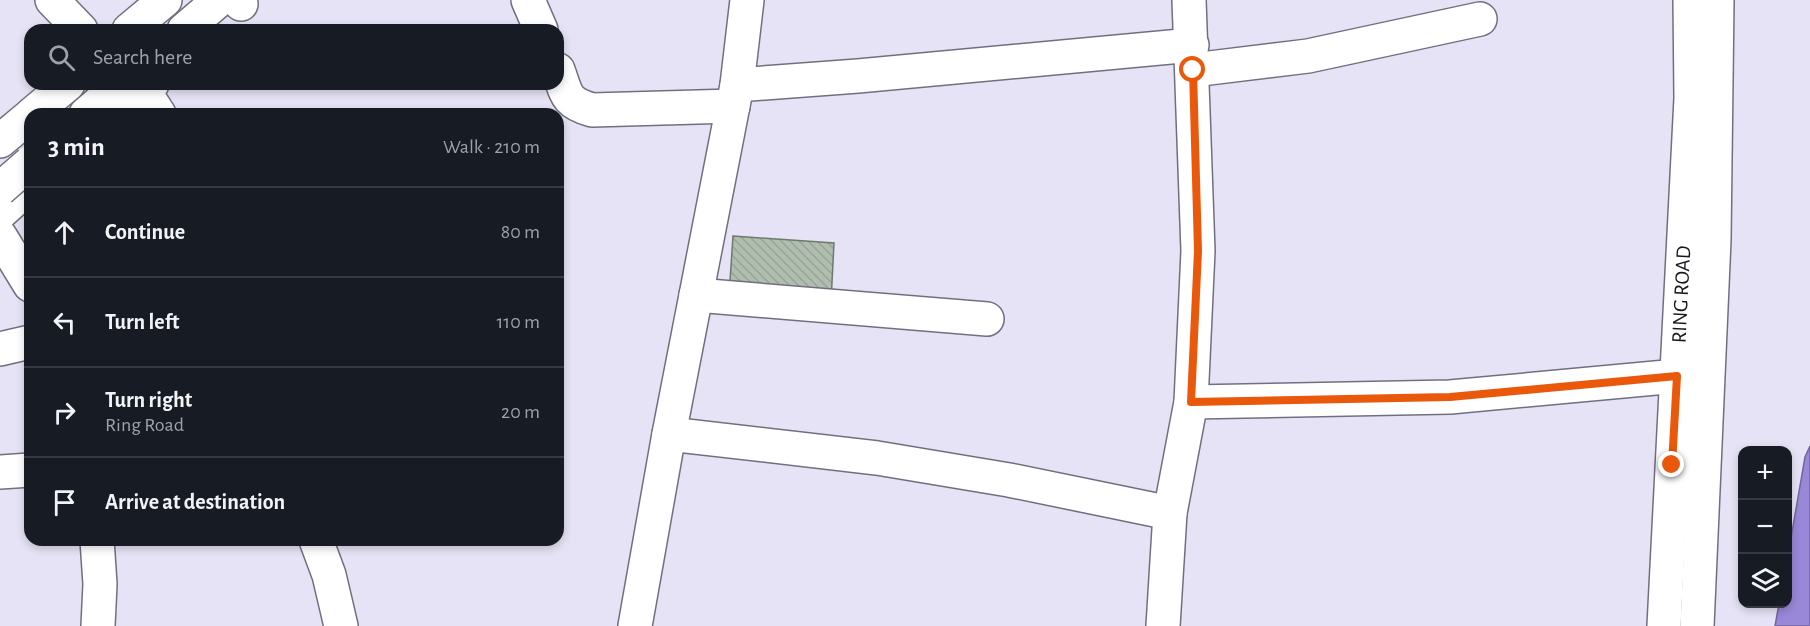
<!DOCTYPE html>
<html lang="en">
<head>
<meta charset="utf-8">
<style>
  :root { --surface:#171b24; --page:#20242c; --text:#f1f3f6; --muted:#9ea1a6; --line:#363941 }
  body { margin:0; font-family:"Alegreya Sans",sans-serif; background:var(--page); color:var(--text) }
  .controls { position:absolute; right:18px; bottom:18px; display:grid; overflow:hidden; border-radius:12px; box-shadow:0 3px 9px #0003 }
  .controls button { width:54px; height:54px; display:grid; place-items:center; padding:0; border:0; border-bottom:2px solid var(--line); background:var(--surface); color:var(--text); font:30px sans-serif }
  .stop { position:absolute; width:18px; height:18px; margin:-14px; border:4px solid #ea580c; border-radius:50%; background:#fff }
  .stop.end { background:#ea580c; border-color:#fff; box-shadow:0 2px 6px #0008 }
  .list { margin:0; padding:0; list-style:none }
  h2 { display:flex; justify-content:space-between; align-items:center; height:78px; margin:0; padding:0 24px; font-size:26px }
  h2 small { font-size:20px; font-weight:400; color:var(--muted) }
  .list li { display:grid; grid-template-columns:39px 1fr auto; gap:18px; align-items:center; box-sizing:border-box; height:90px; padding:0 24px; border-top:2px solid var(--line) }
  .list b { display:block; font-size:22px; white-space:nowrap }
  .list p { margin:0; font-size:20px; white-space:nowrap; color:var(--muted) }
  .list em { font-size:20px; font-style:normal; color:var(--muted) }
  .icon { flex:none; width:33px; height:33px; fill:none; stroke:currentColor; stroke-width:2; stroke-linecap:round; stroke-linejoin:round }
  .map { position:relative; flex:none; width:1810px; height:626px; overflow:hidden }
  .search { position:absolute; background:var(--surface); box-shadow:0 3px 9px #0003; left:24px; top:24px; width:540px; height:66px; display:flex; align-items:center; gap:15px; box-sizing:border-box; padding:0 21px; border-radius:18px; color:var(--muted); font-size:22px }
  .panel { position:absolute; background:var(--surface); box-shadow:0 3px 9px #0003; left:24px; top:108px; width:540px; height:438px; border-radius:18px }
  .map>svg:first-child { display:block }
</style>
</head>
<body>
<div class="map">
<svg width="1810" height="626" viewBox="0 0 1810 626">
  <defs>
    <pattern id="building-back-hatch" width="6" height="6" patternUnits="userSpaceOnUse" patternTransform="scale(1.5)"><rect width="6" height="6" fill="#b0beaf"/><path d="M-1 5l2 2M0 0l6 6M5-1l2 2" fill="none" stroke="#97a396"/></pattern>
  </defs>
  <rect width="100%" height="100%" fill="#e6e3f6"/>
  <polygon fill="#9987d8" stroke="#7366a0" stroke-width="1.5" points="1810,446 1810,626 1775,626 1779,604 1788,604 1788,555 1805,457"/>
  <polygon fill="url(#building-back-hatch)" stroke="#6d7a6d" stroke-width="1.5" points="733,236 834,243 831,302 729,296"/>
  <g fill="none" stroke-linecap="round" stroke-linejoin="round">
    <g stroke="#716f7f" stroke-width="36">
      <g id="minor">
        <polyline points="52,0 81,30"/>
        <polyline points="237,0 241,4"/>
        <polyline points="528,0 541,30"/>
        <path d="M558,70C567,95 565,102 592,110L733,106"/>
        <polyline points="1193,70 1308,56 1480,19"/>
        <polyline points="137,84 144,91 159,114"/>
        <polyline points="737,85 858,76 1192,45"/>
        <polyline points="0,236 30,285"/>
        <polyline points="696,295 987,319"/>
        <polyline points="0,349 30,342"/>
        <polyline points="1191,402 1450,397 1677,376"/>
        <polyline points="669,434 877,458 1009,480 1170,513"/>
        <polyline points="0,472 30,470"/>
        <polyline points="97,540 100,584 98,626"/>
        <polyline points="316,540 329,575 341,626"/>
        <polyline points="635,626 669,434 737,85 747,0"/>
        <polyline points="1163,626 1170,513 1191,402 1198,251 1189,0"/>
      </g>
    </g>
    <g stroke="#716f7f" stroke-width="36">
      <g id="tertiary">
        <path id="s1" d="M1664,626L1691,98L1690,0"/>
        <polyline points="1697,626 1714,240 1717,0"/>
      </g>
    </g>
    <g stroke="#716f7f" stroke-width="36">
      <g id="primary">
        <polyline points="129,30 165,0"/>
        <polyline points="184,30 219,0"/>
        <polyline points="32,114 68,84"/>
        <polyline points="86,114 121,84"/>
        <polyline points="117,114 152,84"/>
        <polyline points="0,141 30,116"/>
        <polyline points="0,213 30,186"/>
      </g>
    </g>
    <use href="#minor" stroke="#fff" stroke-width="33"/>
    <use href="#tertiary" stroke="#fff" stroke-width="33"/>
    <use href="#primary" stroke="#fff" stroke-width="33"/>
    <g stroke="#716f7f" stroke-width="36" stroke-linecap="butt">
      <polyline id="primary-bridge" points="0,189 30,163"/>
    </g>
    <use href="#primary-bridge" stroke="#fff" stroke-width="33"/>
  </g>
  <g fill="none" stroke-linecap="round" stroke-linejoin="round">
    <polyline stroke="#ea580c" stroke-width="8" points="1193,70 1198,251 1191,402 1450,397 1677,376 1672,465"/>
  </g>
  <g text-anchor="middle" stroke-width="6" stroke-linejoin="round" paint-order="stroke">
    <g font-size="21" fill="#19181e" stroke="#fff">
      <text dy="7" stroke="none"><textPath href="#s1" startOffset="332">RING ROAD</textPath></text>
    </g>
  </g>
</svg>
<div class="controls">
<button>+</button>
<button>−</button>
<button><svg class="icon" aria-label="layers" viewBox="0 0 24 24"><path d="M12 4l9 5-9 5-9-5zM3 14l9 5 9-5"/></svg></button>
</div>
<div class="stop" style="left:1193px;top:70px"></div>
<div class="stop end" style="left:1672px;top:465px"></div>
<div class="search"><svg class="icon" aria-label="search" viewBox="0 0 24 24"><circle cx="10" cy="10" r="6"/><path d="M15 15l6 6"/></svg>Search here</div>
<section class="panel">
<h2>3 min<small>Walk · 210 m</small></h2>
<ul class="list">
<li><svg class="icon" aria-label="ahead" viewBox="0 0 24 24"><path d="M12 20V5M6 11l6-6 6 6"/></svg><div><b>Continue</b></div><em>80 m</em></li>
<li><svg class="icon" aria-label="left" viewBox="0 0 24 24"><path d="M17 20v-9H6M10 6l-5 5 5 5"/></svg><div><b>Turn left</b></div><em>110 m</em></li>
<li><svg class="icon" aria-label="right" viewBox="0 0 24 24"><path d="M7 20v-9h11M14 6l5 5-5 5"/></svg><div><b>Turn right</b><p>Ring Road</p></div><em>20 m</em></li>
<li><svg class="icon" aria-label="arrive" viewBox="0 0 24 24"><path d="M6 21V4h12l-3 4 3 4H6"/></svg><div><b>Arrive at destination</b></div></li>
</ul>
</section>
</div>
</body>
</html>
